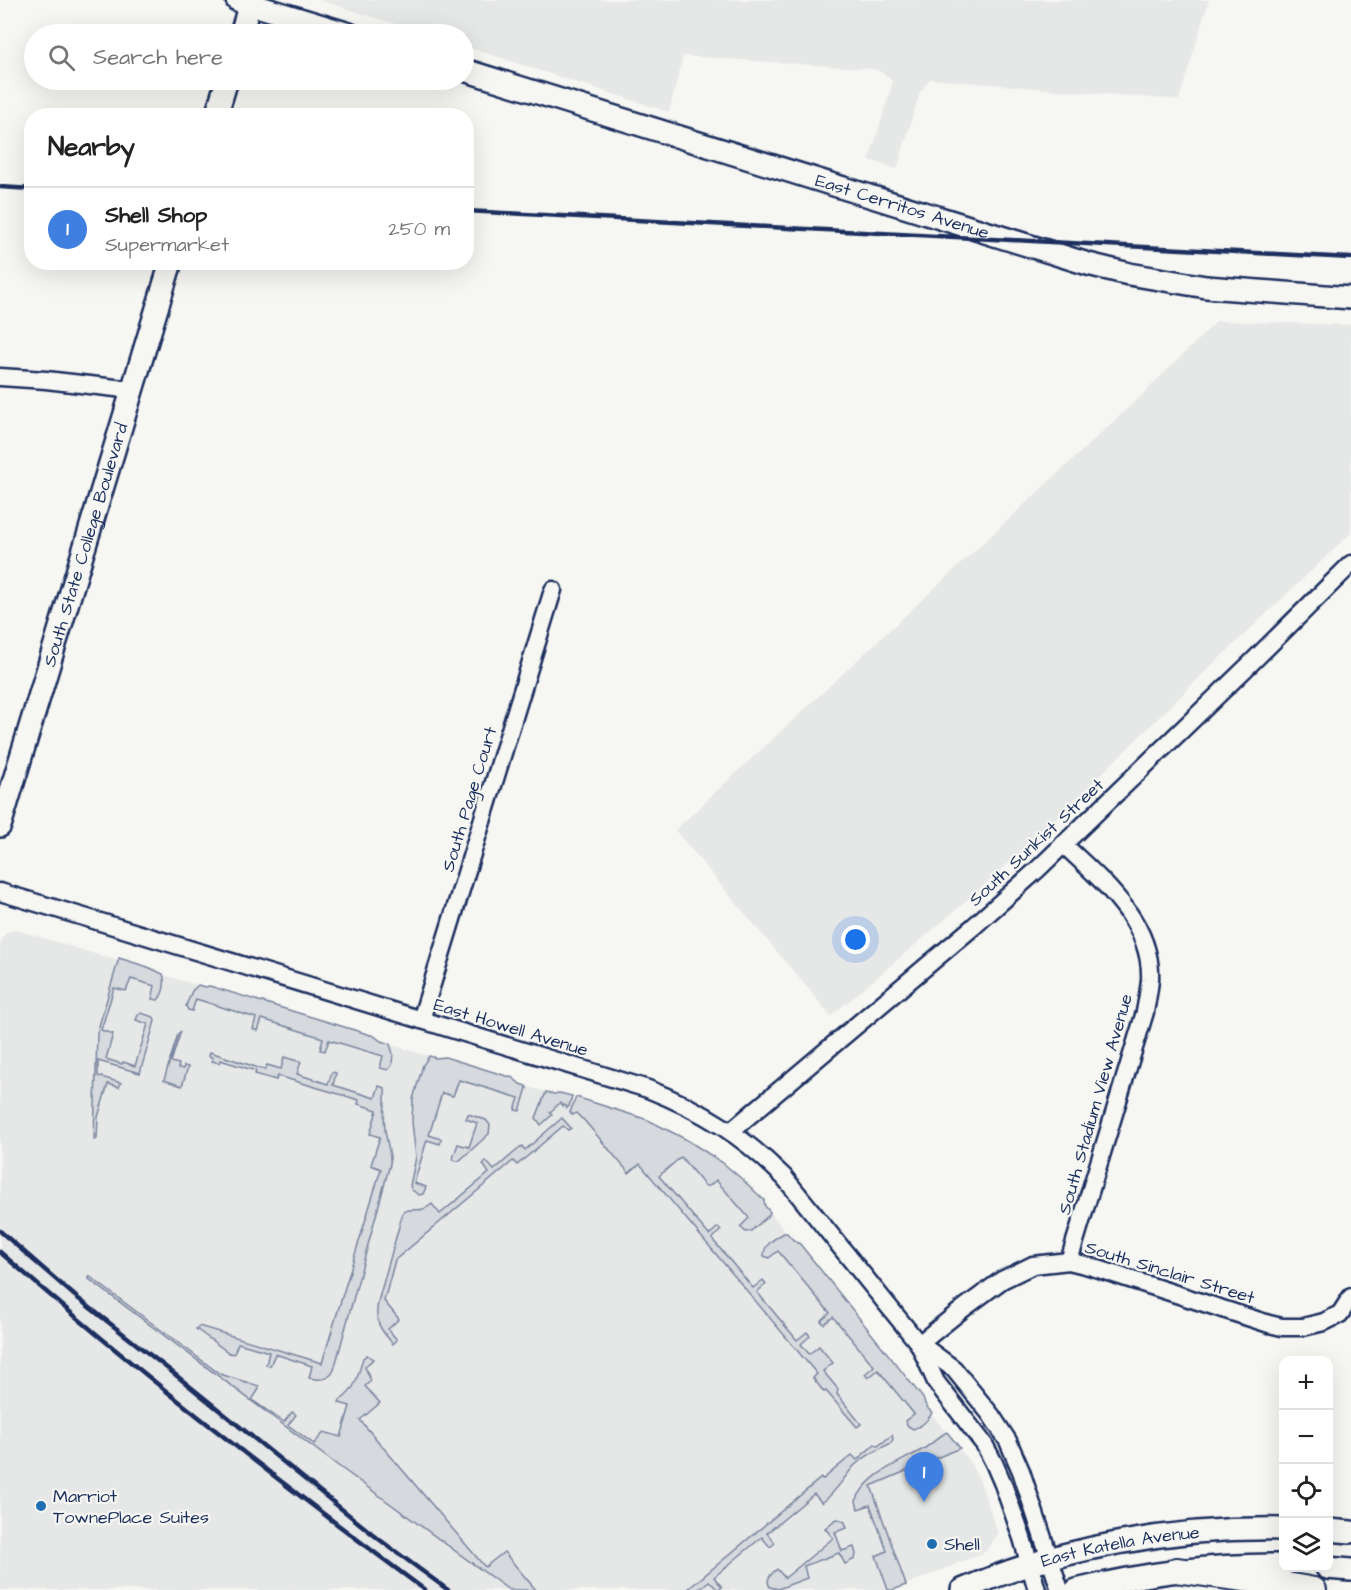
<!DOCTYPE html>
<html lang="en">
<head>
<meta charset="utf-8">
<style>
  :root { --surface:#fff; --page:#f6f6f6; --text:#222; --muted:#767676; --line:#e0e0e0; --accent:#2563eb }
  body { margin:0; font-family:"Architects Daughter",sans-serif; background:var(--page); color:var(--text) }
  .controls { position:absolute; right:18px; bottom:18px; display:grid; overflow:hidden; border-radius:12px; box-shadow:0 6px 24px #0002 }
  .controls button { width:54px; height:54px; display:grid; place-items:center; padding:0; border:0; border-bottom:2px solid var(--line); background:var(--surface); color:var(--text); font:30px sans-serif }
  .you { position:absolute; left:856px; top:940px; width:21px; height:21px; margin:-15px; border:4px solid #fff; border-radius:50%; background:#1a73e8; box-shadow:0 0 0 9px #1a73e833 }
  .badge { display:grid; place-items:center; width:39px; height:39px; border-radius:50%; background:var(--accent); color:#fff; font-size:20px; font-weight:700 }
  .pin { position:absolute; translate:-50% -50px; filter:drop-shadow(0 2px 3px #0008) }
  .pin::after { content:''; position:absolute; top:32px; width:21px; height:18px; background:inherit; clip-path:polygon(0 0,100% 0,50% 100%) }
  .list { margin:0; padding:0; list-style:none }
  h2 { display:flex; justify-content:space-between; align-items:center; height:78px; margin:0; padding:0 24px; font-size:26px }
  h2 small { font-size:20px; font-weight:400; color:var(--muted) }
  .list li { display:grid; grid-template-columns:39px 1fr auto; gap:18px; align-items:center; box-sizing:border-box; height:84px; padding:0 24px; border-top:2px solid var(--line) }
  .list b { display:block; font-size:22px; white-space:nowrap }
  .list p { margin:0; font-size:20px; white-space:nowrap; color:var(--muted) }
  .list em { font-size:20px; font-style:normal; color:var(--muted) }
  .icon { flex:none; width:33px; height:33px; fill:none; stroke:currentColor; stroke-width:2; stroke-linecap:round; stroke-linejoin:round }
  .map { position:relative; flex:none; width:1351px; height:1590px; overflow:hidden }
  .search { position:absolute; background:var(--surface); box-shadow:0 6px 24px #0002; left:24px; top:24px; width:450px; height:66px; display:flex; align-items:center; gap:15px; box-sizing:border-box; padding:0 21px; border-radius:33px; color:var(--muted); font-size:22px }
  .panel { position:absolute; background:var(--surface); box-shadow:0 6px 24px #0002; left:24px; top:108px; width:450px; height:162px; border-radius:24px }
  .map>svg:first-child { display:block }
</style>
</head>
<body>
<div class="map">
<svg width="1351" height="1590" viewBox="0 0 1351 1590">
  <rect width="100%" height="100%" fill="#f6f6f2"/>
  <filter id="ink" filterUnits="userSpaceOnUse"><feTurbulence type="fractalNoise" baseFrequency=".0167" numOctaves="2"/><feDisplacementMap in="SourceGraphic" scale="12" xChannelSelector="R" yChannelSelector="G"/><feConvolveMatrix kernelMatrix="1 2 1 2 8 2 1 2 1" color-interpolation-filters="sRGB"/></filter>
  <g filter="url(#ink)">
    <g fill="#e6e7e7">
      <polygon points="319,0 1209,0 1179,100 930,79 920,92 897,169 869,160 893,82 886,75 875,69 683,56 669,112 464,46 464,34 427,34"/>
      <polygon points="1217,321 1351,325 1351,533 1206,671 1025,849 948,917 831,1016 675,830 1141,396"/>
      <polygon points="17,930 627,1117 765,1206 969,1461 980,1481 998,1534 985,1552 893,1590 0,1590 0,946 3,937 8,931"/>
    </g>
    <g fill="#d6d9dd" stroke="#78849e" stroke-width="1.5">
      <path d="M119,958L148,967L163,974C166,982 164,993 158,1000L152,999L155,986L131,979L126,991L114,988L101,1030L113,1034L106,1059L122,1064L123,1062L135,1066L148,1024L136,1020L138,1015L141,1013L154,1017L155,1021L140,1073L98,1061V1076L121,1083L119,1087L108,1084L98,1117L97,1139L94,1140L97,1033Z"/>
      <polygon points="198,985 205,987 209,986 213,987 374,1036 381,1041 390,1044 393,1054 392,1065 388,1070 380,1068 383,1056 329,1040 325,1051 320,1050 323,1038 262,1019 258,1031 253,1029 256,1018 196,999 192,1011 188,1010 186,1006 192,991"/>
      <polygon points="181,1031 171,1062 179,1064 178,1068 183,1069 184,1066 188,1067 182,1086 164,1080 178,1034"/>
      <path d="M210,1052L265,1070L267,1065L281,1069L284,1057L301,1062L297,1074L328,1084L332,1072L336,1073L333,1085L375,1098L379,1086L385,1088C386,1102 383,1115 385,1129C386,1141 391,1152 390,1164L334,1370C329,1381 319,1380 309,1378L312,1366L275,1354L270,1366L266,1365L269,1352L238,1343L234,1354L229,1353L196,1329L199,1326L322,1363L381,1169L371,1165L380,1137L370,1134L377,1110L358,1104L359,1100L278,1076L276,1080L255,1074L256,1071L220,1060L219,1063L212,1061L213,1058L209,1056Z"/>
      <polygon points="429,1056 436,1058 445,1057 513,1078 520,1084 526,1086 527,1088 520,1111 515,1110 519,1098 459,1080 453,1096 442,1093 429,1135 441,1139 440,1144 427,1140 414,1183 426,1187 423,1194 419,1195 412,1190 410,1186 416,1157 412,1122 413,1099 423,1065"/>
      <polygon points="546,1092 554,1094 560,1093 572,1096 569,1106 567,1108 565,1105 563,1106 560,1103 550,1112 552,1115 541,1125 536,1118"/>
      <polygon points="576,1097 648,1120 687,1140 723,1163 743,1180 764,1200 765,1206 770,1212 769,1215 751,1231 746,1232 740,1227 749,1218 716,1180 709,1186 705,1186 681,1157 659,1176 709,1235 718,1227 721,1230 712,1239 753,1288 763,1280 766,1284 757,1292 797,1340 807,1332 810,1336 801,1344 809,1354 819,1346 833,1363 823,1371 838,1389 837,1394 861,1424 857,1427 826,1391 824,1392 813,1378 817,1374 640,1164 629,1173 583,1119 582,1119 576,1113 573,1115 570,1112"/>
      <polygon points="468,1114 486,1120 490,1125 489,1134 459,1161 455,1161 453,1158 458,1144 469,1147 477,1123 466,1119"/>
      <path d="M562,1118L571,1128L568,1130L563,1126L517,1165L513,1161L395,1260L384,1301L399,1319L388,1329L397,1340L393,1344C380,1329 374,1322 378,1302L403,1212C414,1206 419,1215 432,1204L440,1214L489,1173L483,1164L486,1161L494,1170L522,1146L525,1150Z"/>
      <path d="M784,1233H787L792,1239L800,1244L923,1398L926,1406L932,1413C928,1420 921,1427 913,1429L908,1426L905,1421L914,1414L878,1370L868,1378L865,1374L874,1366L833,1317L824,1324L821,1321L830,1313L778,1251L769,1258L764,1256C763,1245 775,1238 784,1233Z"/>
      <path d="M89,1276L220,1374L259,1386V1389L252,1400L284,1422L292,1412L296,1415L288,1425L314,1444L324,1432L341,1437L350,1406L339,1403L340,1400C356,1391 358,1374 363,1358L367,1355L373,1359L365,1367L371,1381L365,1386L380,1403L360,1420L485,1567L504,1552L536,1590H509L337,1465L89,1279Z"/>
      <path d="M947,1432L960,1448L871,1486L906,1585L893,1590H888L876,1556L887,1551L870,1505L858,1509L856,1501C867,1473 900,1463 925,1448C933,1443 939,1436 947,1432Z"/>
      <path d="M892,1435L893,1439L891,1443C878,1450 864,1456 854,1466C843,1479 836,1492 822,1503L814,1494L767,1533L775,1543L770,1547L762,1537L714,1577L722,1587L718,1590L709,1581L698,1590H687L821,1478L823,1479L852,1455L857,1460L875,1444L878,1446Z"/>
      <path d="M838,1519L845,1522L847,1528L835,1532L842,1551L854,1547L856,1554L855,1559L845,1564L839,1553L804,1566L807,1578L778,1589L770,1587C765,1579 771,1574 777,1569L785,1578L833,1538L825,1528L835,1520Z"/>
    </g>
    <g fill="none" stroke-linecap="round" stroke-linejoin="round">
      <g stroke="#1b2f5e" stroke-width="21">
        <g id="minor">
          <polyline points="0,377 46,380 133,390"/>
          <path d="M1063,844C1101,880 1153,922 1150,980C1149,990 1147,1001 1145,1012L1069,1261"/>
          <path d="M0,892L84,917L648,1089C703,1111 742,1135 784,1177L919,1344L936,1382L984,1444L994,1463L1003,1484L1022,1538L1037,1590"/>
          <polyline points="421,1020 553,590"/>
          <polyline points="731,1131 973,927 1038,869 1248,666 1351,564"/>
          <polyline points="919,1344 964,1308 1002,1280 1033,1265 1069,1261 1089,1266 1269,1324 1282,1327 1303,1327 1324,1322 1340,1314 1351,1297"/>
          <polyline points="920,1344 954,1369 991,1415 1008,1441 1021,1471 1060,1590"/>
        </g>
      </g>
      <g stroke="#1b2f5e" stroke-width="26">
        <g id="major">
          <polyline points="237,0 349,34"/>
          <polyline points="241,34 251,0"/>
          <path id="s1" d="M464,70L1088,264L1129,274L1206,287L1351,298"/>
          <polyline points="216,116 227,80"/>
          <path id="s2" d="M0,826L171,262"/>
          <polyline points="1328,1530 1351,1532"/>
          <polyline points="1327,1568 1351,1570"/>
          <path id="s3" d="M962,1590C1060,1547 1176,1527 1284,1529"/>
          <path d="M1076,1590C1145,1573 1213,1564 1284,1565"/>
        </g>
      </g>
      <g stroke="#1b2f5e" stroke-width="28">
        <polyline id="highway" points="1176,1570 1281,1584 1314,1590"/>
      </g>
      <use href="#minor" stroke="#f6f6f2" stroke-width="16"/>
      <use href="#major" stroke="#f6f6f2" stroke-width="21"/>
      <use href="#highway" stroke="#f6f6f2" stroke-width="24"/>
      <g stroke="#1b2f5e" stroke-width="4.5">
        <polyline points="0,187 32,189"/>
        <polyline points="466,211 1351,258"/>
        <polyline points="0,1231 75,1296 172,1372 380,1540 448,1590"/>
        <path d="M0,1252C136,1371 279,1482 425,1590"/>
      </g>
    </g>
  </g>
  <g fill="#1f6fb2" stroke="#f6f6f2" stroke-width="2">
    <circle cx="41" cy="1506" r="6"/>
    <circle cx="932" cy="1544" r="6"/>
  </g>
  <g text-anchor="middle" stroke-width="4.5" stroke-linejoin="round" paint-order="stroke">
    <g font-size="18" fill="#1b2f5e" stroke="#f6f6f2">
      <text dy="6" stroke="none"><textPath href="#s1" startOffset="459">East Cerritos Avenue</textPath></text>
      <text dy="6" stroke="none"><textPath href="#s2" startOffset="294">South State College Boulevard</textPath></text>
      <text transform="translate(469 799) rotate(-73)" y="6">South Page Court</text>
      <text transform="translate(1036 842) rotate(-43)" y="6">South Sunkist Street</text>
      <text transform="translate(511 1027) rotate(17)" y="6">East Howell Avenue</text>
      <text transform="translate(1095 1104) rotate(-74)" y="6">South Stadium View Avenue</text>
      <text transform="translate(1170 1272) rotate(17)" y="6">South Sinclair Street</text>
      <text dy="6" stroke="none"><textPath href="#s3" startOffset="165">East Katella Avenue</textPath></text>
    </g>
    <g font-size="18" fill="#1b2f5e" stroke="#f6f6f2" text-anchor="start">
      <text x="53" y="1502">Marriot<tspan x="53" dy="21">TownePlace Suites</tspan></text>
      <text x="944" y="1550">Shell</text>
    </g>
  </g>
</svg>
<div class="controls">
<button>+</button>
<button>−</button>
<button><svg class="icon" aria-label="locate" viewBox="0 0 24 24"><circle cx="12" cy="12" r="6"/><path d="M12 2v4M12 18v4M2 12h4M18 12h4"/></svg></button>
<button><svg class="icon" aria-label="layers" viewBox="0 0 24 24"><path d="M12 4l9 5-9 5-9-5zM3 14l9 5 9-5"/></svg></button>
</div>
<div class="you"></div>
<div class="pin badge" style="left:924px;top:1502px;background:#3f7fe0">1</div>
<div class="search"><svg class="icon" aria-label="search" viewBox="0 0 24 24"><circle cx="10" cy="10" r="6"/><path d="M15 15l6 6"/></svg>Search here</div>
<section class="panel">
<h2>Nearby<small></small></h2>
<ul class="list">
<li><span class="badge" style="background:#3f7fe0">1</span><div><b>Shell Shop</b><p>Supermarket</p></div><em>250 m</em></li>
</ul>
</section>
</div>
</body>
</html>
